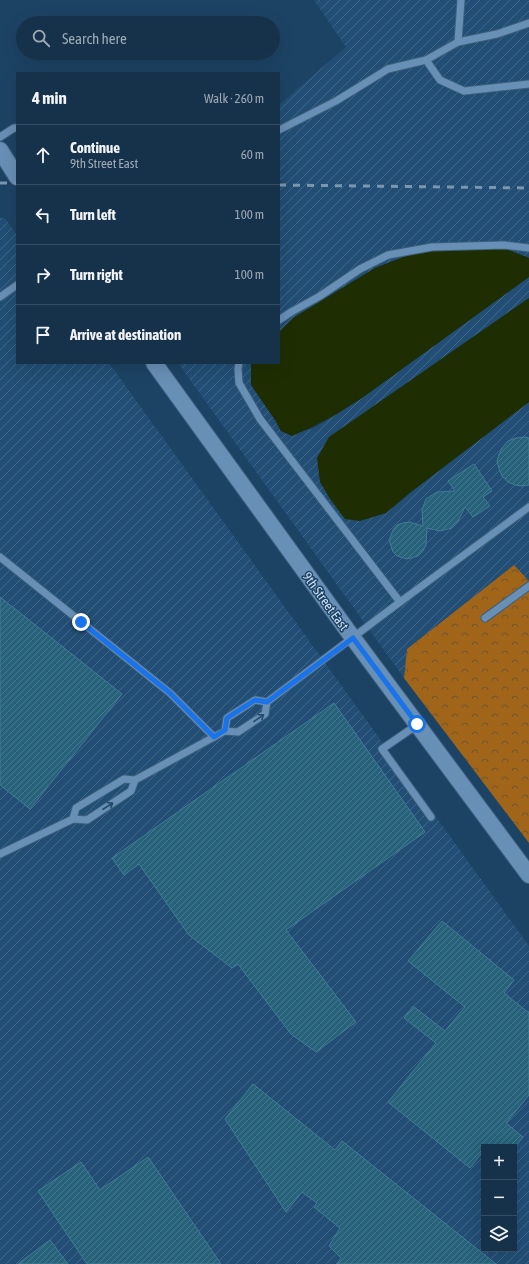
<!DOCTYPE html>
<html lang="en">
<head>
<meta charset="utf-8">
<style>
  :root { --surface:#16324b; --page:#1f3a52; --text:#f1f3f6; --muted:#9eaab5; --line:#354d63 }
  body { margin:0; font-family:"Asap Condensed",sans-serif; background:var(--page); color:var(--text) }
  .controls { position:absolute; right:12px; bottom:12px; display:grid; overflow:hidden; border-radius:0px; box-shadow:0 4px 16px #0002 }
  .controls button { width:36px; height:36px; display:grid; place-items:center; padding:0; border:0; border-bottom:1px solid var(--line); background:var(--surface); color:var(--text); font:20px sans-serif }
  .stop { position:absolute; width:12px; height:12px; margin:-9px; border:3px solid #1a73e8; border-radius:50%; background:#fff }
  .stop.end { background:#1a73e8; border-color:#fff; box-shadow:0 1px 4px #0008 }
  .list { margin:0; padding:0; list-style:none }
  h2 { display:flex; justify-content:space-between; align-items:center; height:52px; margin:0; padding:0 16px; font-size:17px }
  h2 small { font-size:13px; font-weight:400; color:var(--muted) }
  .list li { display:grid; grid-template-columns:26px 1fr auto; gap:12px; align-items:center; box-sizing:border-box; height:60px; padding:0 16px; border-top:1px solid var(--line) }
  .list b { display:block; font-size:15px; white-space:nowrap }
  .list p { margin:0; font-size:13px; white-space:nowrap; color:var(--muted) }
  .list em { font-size:13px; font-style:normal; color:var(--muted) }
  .icon { flex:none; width:22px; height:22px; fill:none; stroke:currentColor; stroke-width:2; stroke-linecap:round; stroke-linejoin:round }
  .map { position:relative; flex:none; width:529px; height:1264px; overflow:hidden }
  .search { position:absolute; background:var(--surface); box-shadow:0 4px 16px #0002; left:16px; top:16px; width:264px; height:44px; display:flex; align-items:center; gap:10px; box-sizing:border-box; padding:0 14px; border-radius:22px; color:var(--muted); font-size:15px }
  .panel { position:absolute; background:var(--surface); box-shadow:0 4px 16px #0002; left:16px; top:72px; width:264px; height:292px; border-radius:0px }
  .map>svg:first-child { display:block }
</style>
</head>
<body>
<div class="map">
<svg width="529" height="1264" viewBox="0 0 529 1264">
  <defs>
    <pattern id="industrial-furrows" width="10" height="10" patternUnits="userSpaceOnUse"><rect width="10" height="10" fill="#224e75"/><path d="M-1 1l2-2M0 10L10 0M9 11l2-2" fill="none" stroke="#416789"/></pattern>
    <pattern id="forest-crowns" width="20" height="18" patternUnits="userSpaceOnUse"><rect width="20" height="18" fill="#a06518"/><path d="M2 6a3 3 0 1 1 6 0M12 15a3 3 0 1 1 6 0" fill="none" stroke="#74562e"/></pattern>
    <pattern id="building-hatch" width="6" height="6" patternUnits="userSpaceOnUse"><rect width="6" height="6" fill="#27627a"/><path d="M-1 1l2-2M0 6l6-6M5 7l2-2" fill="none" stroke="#45788e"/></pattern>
  </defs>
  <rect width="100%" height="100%" fill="#1d4364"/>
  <g fill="url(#industrial-furrows)" fill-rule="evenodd">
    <polygon points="314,0 529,0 529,258 501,247 419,251 375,268 293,318 279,332 279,186 285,186 279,178 279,105 346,47"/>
    <path d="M0,218H5L17,235V363H109L529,946V1264H0ZM484,1147H514V1249H484Z"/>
    <polygon points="529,277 529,298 330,437 317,458 386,513 411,492 529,402 529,581 514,565 407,649 404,678 178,363 252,363 251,365 251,385 275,420 281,431 312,429 336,415 362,398"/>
  </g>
  <polygon fill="url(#forest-crowns)" points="514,565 529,581 529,843 404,678 407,649"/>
  <g fill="#1e2e02">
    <path d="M501,247L529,258V277L362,398C339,413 317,426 292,436L281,431L275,420L251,385V365L252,363H279V332L293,318L375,268L419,251Z"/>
    <polygon points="529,298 529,402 411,492 386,513 360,521 345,519 330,499 320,482 317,458 329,437"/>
  </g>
  <g fill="url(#building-hatch)" stroke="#427c94">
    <polygon points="525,437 529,438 529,485 522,486 515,485 508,482 502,476 499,469 497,461 499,454 503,447 508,441 516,438"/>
    <polygon points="474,464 492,491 483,497 490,506 473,517 465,507 457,523 452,528 440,531 427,528 426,545 423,551 418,556 407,559 397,556 393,552 389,540 393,530 397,525 403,523 409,522 423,526 422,510 426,499 437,492 455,491 448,481"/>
    <polygon points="0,597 122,694 30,809 0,785"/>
    <polygon points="334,703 425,832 286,930 356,1022 316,1052 291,1034 238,964 232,968 189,935 139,864 124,875 112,858"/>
    <polygon points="442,921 514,980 504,993 529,1013 529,1095 506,1123 523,1137 515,1147 484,1147 484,1150 470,1168 388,1102 436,1043 404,1018 413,1006 445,1031 465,1007 408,961"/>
    <polygon points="253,1084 335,1150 342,1141 496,1264 337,1264 341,1258 329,1246 340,1228 314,1207 317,1203 302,1192 286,1212 225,1119"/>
    <polygon points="148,1157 221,1264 87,1264 38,1191 81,1162 100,1190"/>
    <polygon points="50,1240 68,1264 18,1264"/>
  </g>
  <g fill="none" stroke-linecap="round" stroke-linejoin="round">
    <g stroke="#3e607c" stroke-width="9">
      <g id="service">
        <polyline points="458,42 461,0"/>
        <polyline points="426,60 440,80 464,91 529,84"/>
        <polyline points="279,130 336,101 388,69 426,60 458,42 497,34 529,23"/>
        <polyline points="0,137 14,128 17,128"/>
        <polyline points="0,297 17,285"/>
        <polyline points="279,320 291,312 320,296 360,269 388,255 432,247 504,245 529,248"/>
        <polyline points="239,363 238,369 239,383 260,419 400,602"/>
        <polyline points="0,557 170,693 214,737"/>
        <polyline points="485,618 529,586"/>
        <polyline points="267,702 400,602 529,507"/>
        <polyline points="417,725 382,749 431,817"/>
        <polyline points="135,780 225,731 238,732 265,714 267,702 255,700 227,718 225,731"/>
        <polyline points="0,854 73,819 87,820 131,791 135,780 124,779 76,808 73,819"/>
      </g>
    </g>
    <g stroke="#3e607c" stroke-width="18">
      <g id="tertiary">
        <polyline points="0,150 17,177"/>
        <polyline points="154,363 353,638 529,875"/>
      </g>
    </g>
    <use href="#service" stroke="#688fb5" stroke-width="7"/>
    <use href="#tertiary" stroke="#688fb5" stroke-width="16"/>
    <g stroke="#7a97b1" stroke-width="3" stroke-dasharray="7 7" stroke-linecap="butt">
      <polyline points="0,183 17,183"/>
      <polyline points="279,185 529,188"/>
    </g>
  </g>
  <defs><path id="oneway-shaft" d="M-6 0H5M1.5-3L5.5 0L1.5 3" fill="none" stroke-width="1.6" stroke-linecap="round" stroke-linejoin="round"/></defs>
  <g stroke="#244b6c">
    <use href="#oneway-shaft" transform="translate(259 718) rotate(-35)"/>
    <use href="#oneway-shaft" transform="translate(108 806) rotate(-33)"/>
  </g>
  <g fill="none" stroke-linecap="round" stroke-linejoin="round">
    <polyline stroke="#1a73e8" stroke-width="5" points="81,622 170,693 214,737 225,730 227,718 255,700 267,702 353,638 417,724"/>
  </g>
  <g text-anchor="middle" stroke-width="3" stroke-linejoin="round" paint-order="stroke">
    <g font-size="13" fill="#cde1f6" stroke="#1d4364">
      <text transform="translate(326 601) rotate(54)" y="5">9th Street East</text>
    </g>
  </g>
</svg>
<div class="controls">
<button>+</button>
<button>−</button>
<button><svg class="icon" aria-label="layers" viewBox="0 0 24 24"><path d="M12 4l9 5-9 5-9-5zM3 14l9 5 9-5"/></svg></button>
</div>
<div class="stop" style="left:417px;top:724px"></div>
<div class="stop end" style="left:81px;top:622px"></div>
<div class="search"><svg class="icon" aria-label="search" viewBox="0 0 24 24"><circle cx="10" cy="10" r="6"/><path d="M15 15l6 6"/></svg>Search here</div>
<section class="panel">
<h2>4 min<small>Walk · 260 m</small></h2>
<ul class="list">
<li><svg class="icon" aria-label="ahead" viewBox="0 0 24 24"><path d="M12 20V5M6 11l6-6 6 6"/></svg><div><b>Continue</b><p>9th Street East</p></div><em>60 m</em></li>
<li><svg class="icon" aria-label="left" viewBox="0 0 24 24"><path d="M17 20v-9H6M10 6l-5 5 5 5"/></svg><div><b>Turn left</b></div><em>100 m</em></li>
<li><svg class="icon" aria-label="right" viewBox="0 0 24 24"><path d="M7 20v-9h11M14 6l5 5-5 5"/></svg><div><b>Turn right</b></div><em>100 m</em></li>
<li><svg class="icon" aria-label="arrive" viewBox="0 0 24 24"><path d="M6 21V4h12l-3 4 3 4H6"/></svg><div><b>Arrive at destination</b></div></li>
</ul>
</section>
</div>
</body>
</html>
